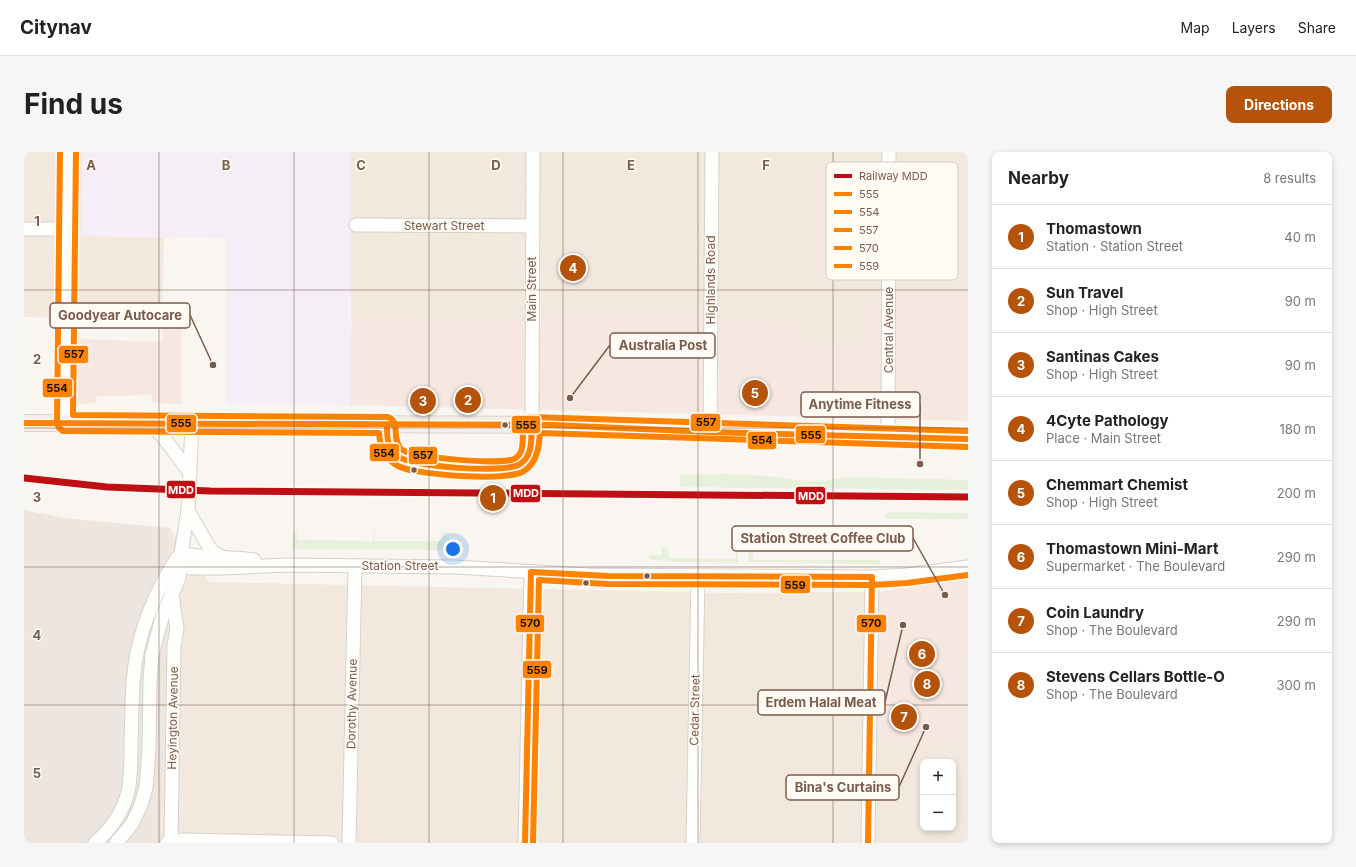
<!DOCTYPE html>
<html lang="en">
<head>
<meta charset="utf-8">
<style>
  :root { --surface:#fff; --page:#f6f6f6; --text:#222; --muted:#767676; --line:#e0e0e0; --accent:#b45309 }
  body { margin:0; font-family:Inter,sans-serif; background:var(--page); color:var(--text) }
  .controls { position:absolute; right:12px; bottom:12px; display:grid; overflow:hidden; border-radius:8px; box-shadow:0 2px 6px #0003 }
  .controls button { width:36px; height:36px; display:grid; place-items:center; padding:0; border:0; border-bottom:1px solid var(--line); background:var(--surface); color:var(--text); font:20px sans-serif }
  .you { position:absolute; left:429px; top:397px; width:14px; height:14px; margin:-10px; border:3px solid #fff; border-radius:50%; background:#1a73e8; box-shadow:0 0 0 6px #1a73e833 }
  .badge { display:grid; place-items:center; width:26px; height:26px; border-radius:50%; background:var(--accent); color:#fff; font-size:13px; font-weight:700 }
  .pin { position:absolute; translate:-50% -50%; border:2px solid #fff; box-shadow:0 1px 4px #0006 }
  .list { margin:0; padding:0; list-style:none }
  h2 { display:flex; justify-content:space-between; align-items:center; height:52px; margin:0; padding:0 16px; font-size:17px }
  h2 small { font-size:13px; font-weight:400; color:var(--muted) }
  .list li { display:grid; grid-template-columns:26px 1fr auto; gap:12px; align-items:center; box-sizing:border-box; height:64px; padding:0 16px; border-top:1px solid var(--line) }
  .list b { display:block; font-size:15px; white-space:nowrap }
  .list p { margin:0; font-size:13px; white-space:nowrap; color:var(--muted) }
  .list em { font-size:13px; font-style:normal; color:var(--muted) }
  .map { position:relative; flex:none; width:944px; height:691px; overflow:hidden; border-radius:8px }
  header { display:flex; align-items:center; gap:24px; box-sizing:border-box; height:56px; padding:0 20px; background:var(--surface); border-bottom:1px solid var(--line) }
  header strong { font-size:19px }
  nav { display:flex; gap:22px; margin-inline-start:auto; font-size:14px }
  .intro { display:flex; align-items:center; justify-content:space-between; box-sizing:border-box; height:96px; padding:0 24px }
  h1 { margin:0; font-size:28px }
  .button { padding:10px 18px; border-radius:8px; background:var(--accent); color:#fff; font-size:14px; font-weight:700 }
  main { display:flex; gap:24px; padding:0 24px }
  aside { flex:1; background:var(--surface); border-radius:8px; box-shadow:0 2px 6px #0003 }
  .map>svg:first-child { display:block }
</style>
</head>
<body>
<header>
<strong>Citynav</strong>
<nav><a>Map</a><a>Layers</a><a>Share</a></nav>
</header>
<div class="intro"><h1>Find us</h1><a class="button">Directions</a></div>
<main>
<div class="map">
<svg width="944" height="691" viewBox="0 0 944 691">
  <rect width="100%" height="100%" fill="#f9f5f0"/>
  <g fill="#f2e8de" fill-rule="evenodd">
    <polygon points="0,0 58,0 57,84 140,85 138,152 53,151 53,166 0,165"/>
    <polygon points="326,0 944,0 944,145 882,144 850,146 851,195 774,191 774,173 699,171 698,162 500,161 500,168 327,165"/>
    <path d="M146,376L185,430L699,441L855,440V590L935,593L938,581L939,504L944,503V691H137ZM899,610H929V676H899Z"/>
  </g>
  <g fill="#f6e8e1">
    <polygon points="882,144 944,145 944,269 326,253 327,165 500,168 500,161 698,162 699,171 774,173 774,191 850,195 850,146"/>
    <polygon points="139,160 157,161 157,252 128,251 127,243 72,244 72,251 53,252 55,187 138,190"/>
    <polygon points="944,424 944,503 939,504 938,581 935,593 855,590 855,440"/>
  </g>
  <polygon fill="#ede5e0" points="0,358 40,366 146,376 137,691 0,691"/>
  <polygon fill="#f6eef6" points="58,0 326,0 326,253 203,251 203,86 57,84"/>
  <g fill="#e7f0db">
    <polygon points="702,322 744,324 772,328 790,329 808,328 823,325 944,328 944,338 656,335 656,323"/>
    <polygon points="863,360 944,361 944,367 864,367 861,364"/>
    <polygon points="269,380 273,380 273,388 349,389 349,380 350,380 351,389 418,389 418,380 423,380 425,382 425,398 268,397"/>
    <polygon points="638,394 644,397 645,406 712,407 712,398 714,398 714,411 651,410 625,407 625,403 638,403"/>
    <polygon points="729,398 729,408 856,408 856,412 724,410 725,399"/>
  </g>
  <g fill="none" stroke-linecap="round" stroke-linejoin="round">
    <g stroke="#d7d1cb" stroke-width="15">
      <g id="minor">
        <polyline points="332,73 509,74"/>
        <polyline points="0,77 43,77"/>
        <polyline points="41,271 44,0"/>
        <polyline points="124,272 137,282 166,321"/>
        <polyline points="508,273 509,0"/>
        <polyline points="686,280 688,0"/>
        <polyline points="864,284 865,0"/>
        <polyline points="164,359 185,395 188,399 198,405"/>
        <path d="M157,401C181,407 206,404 230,408"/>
        <polyline points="149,413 168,416 199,416 263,413 431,415 563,423 848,425 882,423 944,415"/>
        <polyline points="147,689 150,494 153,477 148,443"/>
        <path d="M71,691C86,678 99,660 104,640C107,626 107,610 107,595C108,564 107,531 113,501C120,467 135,434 153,406"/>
        <polyline points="92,691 108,672 117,653 122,635 125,598 126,529 128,503 139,462 155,426 157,401 164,359 168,272"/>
        <polyline points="143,691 159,688 308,691"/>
        <polyline points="325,691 331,414"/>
        <polyline points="501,691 507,420"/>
        <polyline points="669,691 674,424"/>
        <polyline points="844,691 848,425"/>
      </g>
    </g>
    <g stroke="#dad1cc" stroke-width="18">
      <polyline id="major" points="0,271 529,273 686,280 944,287"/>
    </g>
    <use href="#minor" stroke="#fefefd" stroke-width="13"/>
    <use href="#major" stroke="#f3eee8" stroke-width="16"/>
    <g stroke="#fffaf3" stroke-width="9">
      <g id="bus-1">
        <polyline points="0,271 529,273 686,280 944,287"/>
        <path d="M363,273C363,285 363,296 373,304C387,315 482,322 496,312C509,304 507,287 508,273"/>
      </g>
    </g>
    <g stroke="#fffaf3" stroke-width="9">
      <path id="bus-2" d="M36,0L33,271L35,276L39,279L355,281C356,295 361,307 374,314C391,323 484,330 500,319C513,311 515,295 516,281L944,295"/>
    </g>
    <g stroke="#fffaf3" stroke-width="9">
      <path id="bus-3" d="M52,0L49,263L364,265C377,269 367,287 377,297C388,306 476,313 490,307C507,299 491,269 507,265L944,279"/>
    </g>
    <g stroke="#fffaf3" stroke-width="9">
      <polyline id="bus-4" points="501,691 507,420 584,424 848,425 844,691"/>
    </g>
    <g stroke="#fffaf3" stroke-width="9">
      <polyline id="bus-5" points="509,691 515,428 584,432 848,433 883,431 944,423"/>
    </g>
    <use href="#bus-1" stroke="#ff8200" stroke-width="6"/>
    <use href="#bus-2" stroke="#ff8200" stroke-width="6"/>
    <use href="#bus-3" stroke="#ff8200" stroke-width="6"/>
    <use href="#bus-4" stroke="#ff8200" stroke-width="6"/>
    <use href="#bus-5" stroke="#ff8200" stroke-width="6"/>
    <g stroke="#fffaf3" stroke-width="10">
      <polyline id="rail-1" points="0,326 83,335 186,339 944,345"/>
    </g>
    <use href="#rail-1" stroke="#be1014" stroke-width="7"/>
  </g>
  <path fill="none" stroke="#7a5c4d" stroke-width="1" stroke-opacity="0.55" d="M135,0V691M270,0V691M405,0V691M539,0V691M674,0V691M809,0V691M0,138H944M0,276H944M0,415H944M0,553H944"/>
  <g fill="#7a5c4d" stroke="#fffaf3" stroke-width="1.5">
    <circle cx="481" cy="273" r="3.5"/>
    <circle cx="390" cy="318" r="3.5"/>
    <circle cx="623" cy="424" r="3.5"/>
    <circle cx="562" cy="431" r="3.5"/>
  </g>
  <g text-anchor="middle" stroke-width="3" stroke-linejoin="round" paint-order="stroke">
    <g font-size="12" fill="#7a5c4d" stroke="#fffaf3">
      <text x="420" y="78">Stewart Street</text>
      <text transform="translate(687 128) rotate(-90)" y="4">Highlands Road</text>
      <text transform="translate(508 137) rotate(-90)" y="4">Main Street</text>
      <text transform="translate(865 178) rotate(-90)" y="4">Central Avenue</text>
      <text x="376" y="418">Station Street</text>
      <text transform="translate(328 552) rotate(-89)" y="4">Dorothy Avenue</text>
      <text transform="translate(671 558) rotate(-89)" y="4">Cedar Street</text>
      <text transform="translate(149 566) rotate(-89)" y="4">Heyington Avenue</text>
    </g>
  </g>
  <rect x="802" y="10" width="132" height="118" rx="6" fill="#fffaf3" stroke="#d7cbc1" stroke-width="1"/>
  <rect x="810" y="22" width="18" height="4" fill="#be1014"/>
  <rect x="810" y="40" width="18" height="4" fill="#ff8200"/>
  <rect x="810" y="58" width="18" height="4" fill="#ff8200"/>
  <rect x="810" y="76" width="18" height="4" fill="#ff8200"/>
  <rect x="810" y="94" width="18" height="4" fill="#ff8200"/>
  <rect x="810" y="112" width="18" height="4" fill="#ff8200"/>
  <g font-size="11" fill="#7a5c4d">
    <text x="835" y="28">Railway MDD</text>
    <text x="835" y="46">555</text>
    <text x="835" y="64">554</text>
    <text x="835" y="82">557</text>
    <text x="835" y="100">570</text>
    <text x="835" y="118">559</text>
  </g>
  <g font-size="13" text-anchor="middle" font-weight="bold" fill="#7a5c4d" stroke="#fffaf3" stroke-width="3" stroke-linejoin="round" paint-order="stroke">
    <text x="67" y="18">A</text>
    <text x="202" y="18">B</text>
    <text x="337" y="18">C</text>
    <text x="472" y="18">D</text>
    <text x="607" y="18">E</text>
    <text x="742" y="18">F</text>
    <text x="13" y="74">1</text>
    <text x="13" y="212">2</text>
    <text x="13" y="350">3</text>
    <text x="13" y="488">4</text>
    <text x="13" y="626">5</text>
  </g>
  <path fill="none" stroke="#7a5c4d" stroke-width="1.5" d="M189 213L166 163M546 246L586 193M896 312L896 253M921 443L889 386M879 473L861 550M902 575L875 635"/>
  <g fill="#7a5c4d" stroke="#fffaf3" stroke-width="1.5">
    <circle cx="189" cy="213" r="4"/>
    <circle cx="546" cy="246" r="4"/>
    <circle cx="896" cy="312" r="4"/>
    <circle cx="921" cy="443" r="4"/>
    <circle cx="879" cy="473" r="4"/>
    <circle cx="902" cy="575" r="4"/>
  </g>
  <g fill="#fffaf3" stroke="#7a5c4d" stroke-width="1.5">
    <rect x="26" y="151" width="140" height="25" rx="4"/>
    <rect x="586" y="181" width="105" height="25" rx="4"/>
    <rect x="777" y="240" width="119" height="25" rx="4"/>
    <rect x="708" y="374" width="181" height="25" rx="4"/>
    <rect x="734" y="538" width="127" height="25" rx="4"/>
    <rect x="762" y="623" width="113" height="25" rx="4"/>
  </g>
  <g font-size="13" text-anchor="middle" font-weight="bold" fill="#7a5c4d">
    <text x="96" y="168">Goodyear Autocare</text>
    <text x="639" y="198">Australia Post</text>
    <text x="836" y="257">Anytime Fitness</text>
    <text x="799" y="391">Station Street Coffee Club</text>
    <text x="797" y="555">Erdem Halal Meat</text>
    <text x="819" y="640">Bina's Curtains</text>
  </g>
  <g stroke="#fffaf3" stroke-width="1.5">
    <rect x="34" y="193" width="31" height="19" rx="4" fill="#ff8200"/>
    <rect x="18" y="226" width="31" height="20" rx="4" fill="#ff8200"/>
    <rect x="666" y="261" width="31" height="19" rx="4" fill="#ff8200"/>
    <rect x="142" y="262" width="31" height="19" rx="4" fill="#ff8200"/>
    <rect x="487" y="263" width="30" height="19" rx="4" fill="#ff8200"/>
    <rect x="771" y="273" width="31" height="19" rx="4" fill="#ff8200"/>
    <rect x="723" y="279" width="30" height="19" rx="4" fill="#ff8200"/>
    <rect x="345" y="291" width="31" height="19" rx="4" fill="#ff8200"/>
    <rect x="384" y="294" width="30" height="19" rx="4" fill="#ff8200"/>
    <rect x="142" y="328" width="30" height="19" rx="4" fill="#be1014"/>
    <rect x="486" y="332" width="31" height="19" rx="4" fill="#be1014"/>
    <rect x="771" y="334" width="31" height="19" rx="4" fill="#be1014"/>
    <rect x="756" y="423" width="31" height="19" rx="4" fill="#ff8200"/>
    <rect x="832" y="462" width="31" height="19" rx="4" fill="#ff8200"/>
    <rect x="491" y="462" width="30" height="19" rx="4" fill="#ff8200"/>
    <rect x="498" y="508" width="30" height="19" rx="4" fill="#ff8200"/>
  </g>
  <g font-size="11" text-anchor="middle" font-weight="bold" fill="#fff">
    <text x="157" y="342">MDD</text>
    <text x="502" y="345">MDD</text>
    <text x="787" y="348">MDD</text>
  </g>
  <g font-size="11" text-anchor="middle" font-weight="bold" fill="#111">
    <text x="50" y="206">557</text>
    <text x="33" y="240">554</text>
    <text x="682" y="274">557</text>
    <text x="157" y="275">555</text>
    <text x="502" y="277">555</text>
    <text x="787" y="287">555</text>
    <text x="738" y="292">554</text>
    <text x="360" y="305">554</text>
    <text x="399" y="307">557</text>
    <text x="771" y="437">559</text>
    <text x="847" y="475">570</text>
    <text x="506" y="475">570</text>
    <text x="513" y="522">559</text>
  </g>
</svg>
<div class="controls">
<button>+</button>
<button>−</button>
</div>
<div class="you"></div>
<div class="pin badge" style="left:469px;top:346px">1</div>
<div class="pin badge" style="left:444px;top:248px">2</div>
<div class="pin badge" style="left:399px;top:249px">3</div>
<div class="pin badge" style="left:549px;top:116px">4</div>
<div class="pin badge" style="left:731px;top:241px">5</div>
<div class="pin badge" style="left:898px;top:502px">6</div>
<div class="pin badge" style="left:880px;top:565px">7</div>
<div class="pin badge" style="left:903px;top:532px">8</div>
</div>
<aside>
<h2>Nearby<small>8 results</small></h2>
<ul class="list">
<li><span class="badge">1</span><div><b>Thomastown</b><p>Station · Station Street</p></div><em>40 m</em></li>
<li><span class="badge">2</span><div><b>Sun Travel</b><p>Shop · High Street</p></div><em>90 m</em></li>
<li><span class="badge">3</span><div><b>Santinas Cakes</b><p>Shop · High Street</p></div><em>90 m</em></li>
<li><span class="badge">4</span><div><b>4Cyte Pathology</b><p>Place · Main Street</p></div><em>180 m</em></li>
<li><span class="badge">5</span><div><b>Chemmart Chemist</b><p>Shop · High Street</p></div><em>200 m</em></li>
<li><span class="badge">6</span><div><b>Thomastown Mini-Mart</b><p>Supermarket · The Boulevard</p></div><em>290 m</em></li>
<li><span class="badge">7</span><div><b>Coin Laundry</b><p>Shop · The Boulevard</p></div><em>290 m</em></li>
<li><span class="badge">8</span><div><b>Stevens Cellars Bottle-O</b><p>Shop · The Boulevard</p></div><em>300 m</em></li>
</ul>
</aside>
</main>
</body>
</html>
